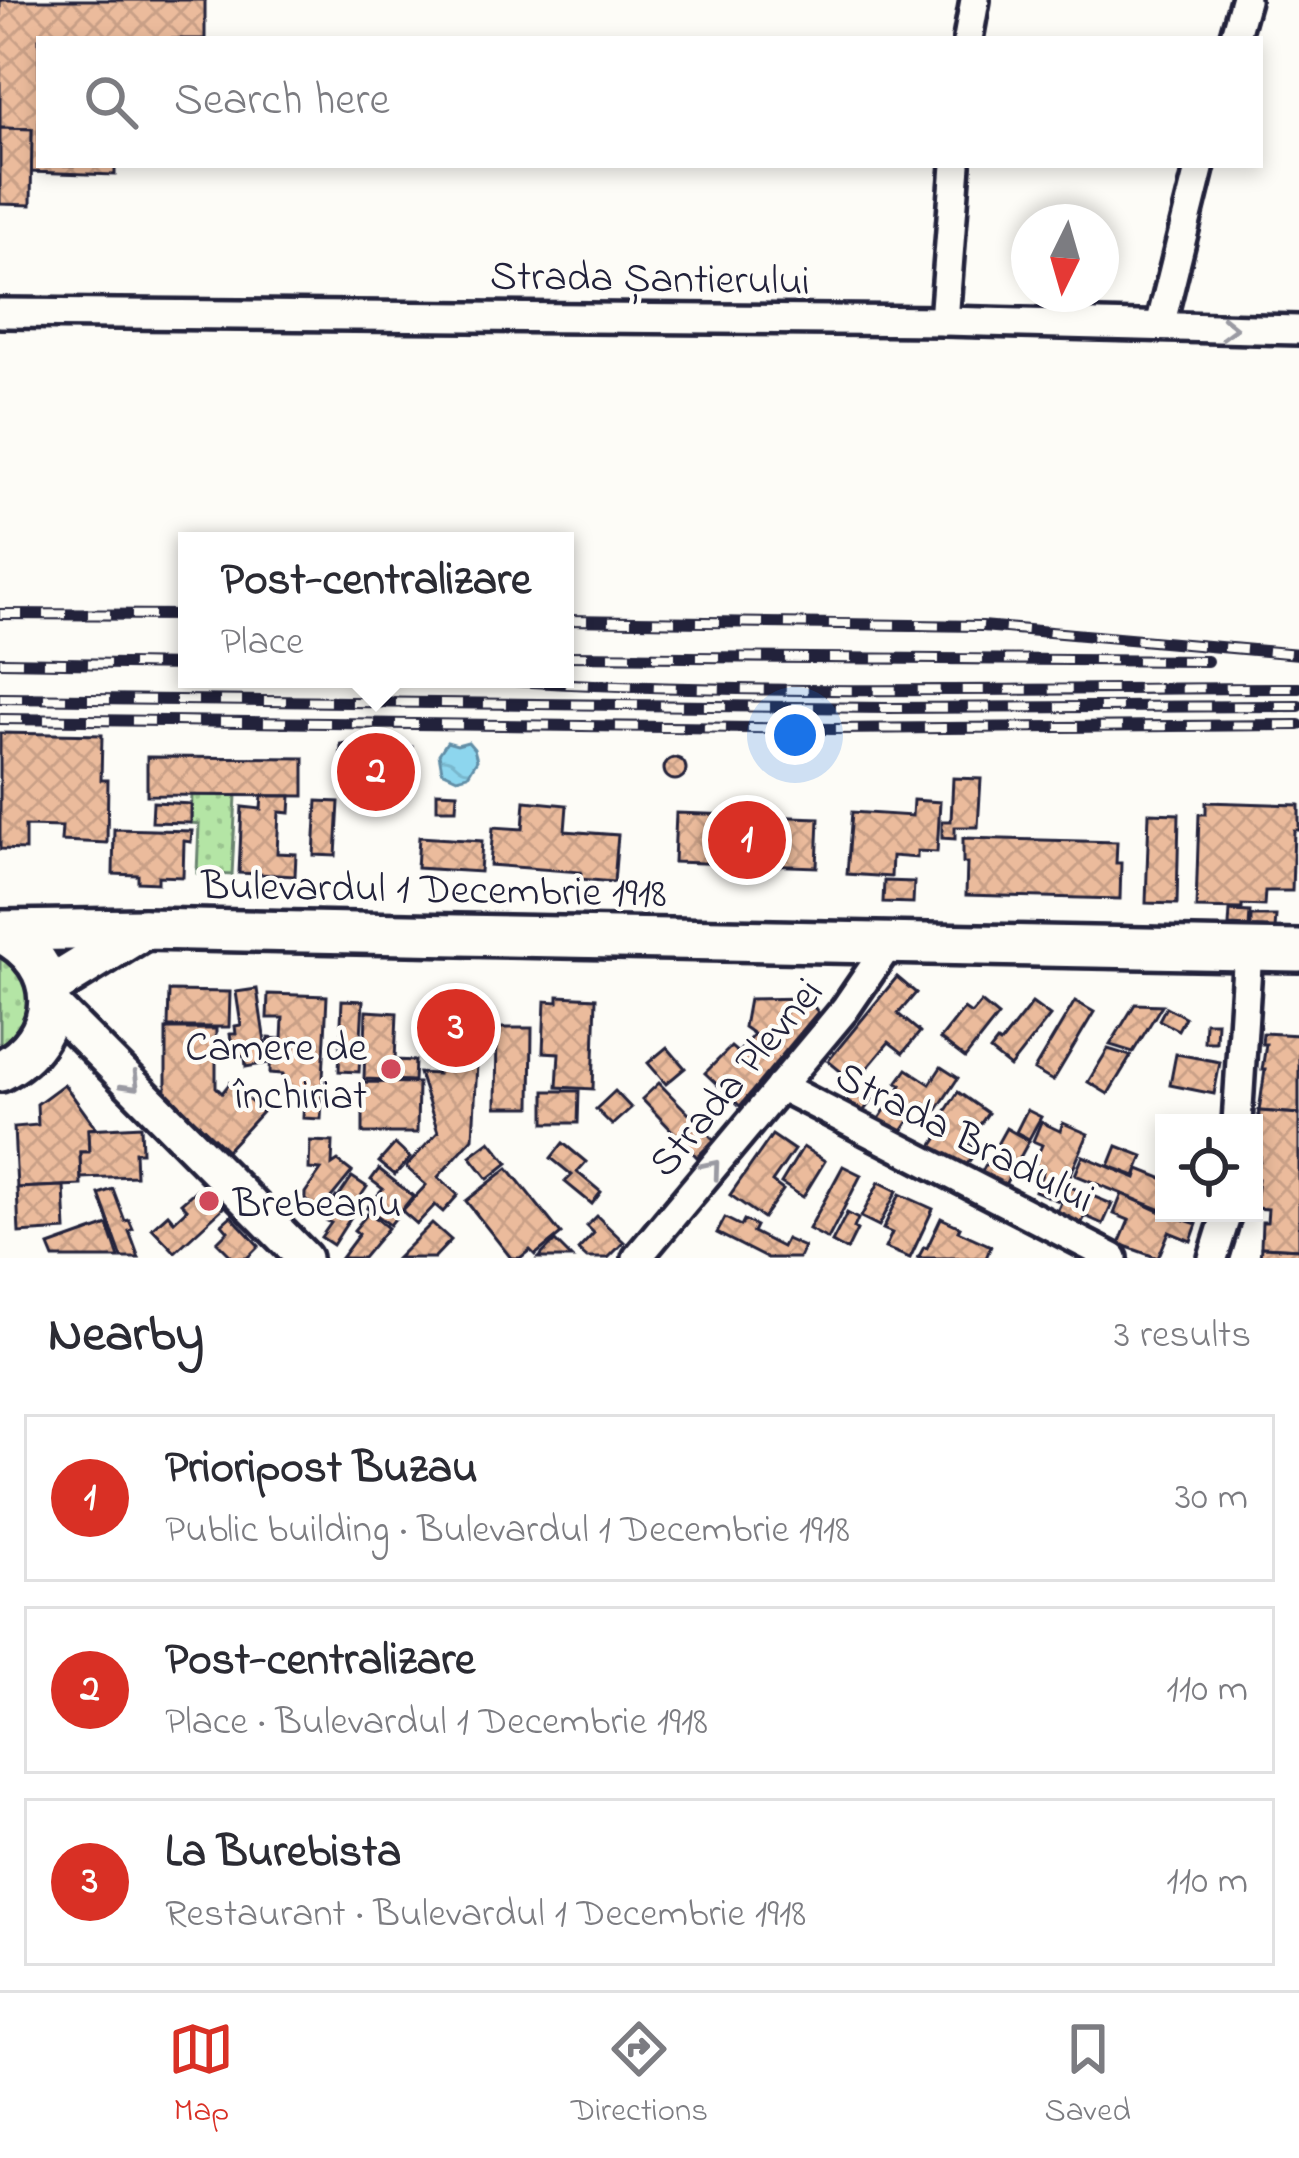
<!DOCTYPE html>
<html lang="en">
<head>
<meta charset="utf-8">
<style>
  :root { --surface:#fff; --page:#f7f7f7; --text:#2b2b33; --muted:#7c7c81; --line:#e1e1e2; --accent:#d93025 }
  body { margin:0; font-family:"Indie Flower",sans-serif; background:var(--page); color:var(--text) }
  .controls { position:absolute; right:36px; bottom:36px; display:grid; overflow:hidden; border-radius:0px; box-shadow:0 6px 18px #0003 }
  .controls button { width:108px; height:108px; display:grid; place-items:center; padding:0; border:0; border-bottom:3px solid var(--line); background:var(--surface); color:var(--text); font:60px sans-serif }
  .compass { position:absolute; left:1011px; top:204px; width:108px; height:108px; border-radius:50%; background:var(--surface); box-shadow:0 6px 18px #0003; rotate:185deg }
  .you { position:absolute; left:795px; top:735px; width:42px; height:42px; margin:-30px; border:9px solid #fff; border-radius:50%; background:#1a73e8; box-shadow:0 0 0 18px #1a73e833 }
  .badge { display:grid; place-items:center; width:78px; height:78px; border-radius:50%; background:var(--accent); color:#fff; font-size:39px; font-weight:700 }
  .pin { position:absolute; translate:-50% -50%; border:6px solid #fff; box-shadow:0 3px 12px #0006 }
  .popup { position:absolute; left:178px; top:532px; width:396px; height:156px; box-sizing:border-box; display:grid; place-content:center; border-radius:0px; background:var(--surface); filter:drop-shadow(0 3px 9px #0005); font-size:39px; white-space:nowrap; color:var(--muted) }
  .popup b { font-size:45px; color:var(--text) }
  .popup::after { content:''; position:absolute; left:50%; top:100%; margin-left:-24px; border:24px solid transparent; border-top-color:var(--surface) }
  .list { margin:0; padding:0; list-style:none }
  h2 { display:flex; justify-content:space-between; align-items:center; height:156px; margin:0; padding:0 48px; font-size:51px }
  h2 small { font-size:39px; font-weight:400; color:var(--muted) }
  .list li { display:grid; grid-template-columns:78px 1fr auto; gap:36px; align-items:center; box-sizing:border-box; height:168px; margin:0 24px 24px; padding:0 24px; border:3px solid var(--line); border-radius:0px }
  .list b { display:block; font-size:45px; white-space:nowrap }
  .list p { margin:0; font-size:39px; white-space:nowrap; color:var(--muted) }
  .list em { font-size:39px; font-style:normal; color:var(--muted) }
  .icon { flex:none; width:66px; height:66px; fill:none; stroke:currentColor; stroke-width:2; stroke-linecap:round; stroke-linejoin:round }
  .map { position:relative; flex:none; width:1299px; height:1258px; overflow:hidden }
  .search { position:absolute; background:var(--surface); box-shadow:0 6px 18px #0003; left:36px; right:36px; top:36px; height:132px; display:flex; align-items:center; gap:30px; box-sizing:border-box; padding:0 42px; border-radius:0px; color:var(--muted); font-size:45px }
  .sheet { height:732px; background:var(--surface) }
  nav { display:flex; justify-content:space-around; align-items:center; box-sizing:border-box; height:168px; border-top:3px solid var(--line); background:var(--surface); font-size:33px; color:var(--muted) }
  nav a { display:grid; justify-items:center; gap:6px }
  nav .on { color:var(--accent) }
  .map>svg:first-child { display:block }
</style>
</head>
<body>
<div class="map">
<svg width="1299" height="1258" viewBox="0 0 1299 1258">
  <defs>
    <pattern id="grass-dots" width="8" height="8" patternUnits="userSpaceOnUse" patternTransform="scale(3)"><rect width="8" height="8" fill="#b4e5a5"/><path d="M2 2h.1M6 6h.1" fill="none" stroke="#9ac48f" stroke-width="1.8" stroke-linecap="round"/></pattern>
    <pattern id="water-waves" width="16" height="10" patternUnits="userSpaceOnUse" patternTransform="scale(3)"><rect width="16" height="10" fill="#8dd6ee"/><path d="M0 5q4-4 8 0t8 0" fill="none" stroke="#79b7cd"/></pattern>
    <pattern id="building-cross-hatch" width="8" height="8" patternUnits="userSpaceOnUse" patternTransform="scale(3)"><rect width="8" height="8" fill="#ebbb9c"/><path d="M0 0l8 8M0 8l8-8" fill="none" stroke="#c9a087"/></pattern>
  </defs>
  <rect width="100%" height="100%" fill="#fdfcf7"/>
  <filter id="ink" filterUnits="userSpaceOnUse"><feTurbulence type="fractalNoise" baseFrequency=".00833" numOctaves="2"/><feDisplacementMap in="SourceGraphic" scale="24" xChannelSelector="R" yChannelSelector="G"/><feConvolveMatrix kernelMatrix="1 2 1 2 8 2 1 2 1" color-interpolation-filters="sRGB"/></filter>
  <g filter="url(#ink)">
    <g fill="url(#grass-dots)" stroke="#6b8470" stroke-width="3">
      <polygon points="192,795 236,795 232,875 197,873 199,824 191,823"/>
      <path d="M0,951C26,970 40,999 23,1031C18,1039 7,1046 0,1052Z"/>
    </g>
    <polygon fill="url(#water-waves)" stroke="#628ea6" stroke-width="3" points="447,742 457,745 468,742 474,749 477,760 468,775 457,778 442,771 439,754"/>
    <g fill="url(#building-cross-hatch)" stroke="#22223b" stroke-width="3">
      <polygon points="0,0 205,0 205,39 39,39 39,165 115,165 115,175 31,172 32,129 0,128"/>
      <polygon points="0,128 32,129 31,205 0,204"/>
      <polygon points="0,733 102,735 101,780 108,780 107,843 61,841 62,827 25,826 25,850 0,849"/>
      <polygon points="341,744 412,747 411,787 340,785"/>
      <polygon points="147,757 304,758 304,796 147,795"/>
      <circle cx="675" cy="769" r="11"/>
      <polygon points="953,778 981,779 978,827 955,827 955,839 942,838 942,821 951,821"/>
      <polygon points="437,792 457,793 456,809 437,809"/>
      <polygon points="262,796 291,796 290,813 279,812 277,853 296,854 295,876 239,873 242,807 261,809"/>
      <polygon points="913,800 940,802 937,852 917,851 917,858 892,856 891,877 847,874 852,812 912,816"/>
      <polygon points="317,801 339,802 336,856 314,855"/>
      <polygon points="525,801 567,805 565,831 618,835 614,882 580,879 581,872 490,865 493,827 523,829"/>
      <polygon points="153,802 191,804 191,823 152,822"/>
      <polygon points="1206,802 1299,805 1299,830 1294,830 1292,891 1265,891 1264,906 1242,905 1242,909 1196,908 1199,814 1206,814"/>
      <polygon points="676,813 819,818 817,867 674,862"/>
      <polygon points="1149,813 1179,814 1177,904 1146,903"/>
      <polygon points="114,829 192,831 191,842 184,841 183,877 158,876 158,883 138,882 138,875 113,874"/>
      <polygon points="419,837 482,841 480,872 417,868"/>
      <polygon points="963,838 1117,842 1116,863 1121,863 1120,899 966,895 967,863 963,863"/>
      <polygon points="884,881 914,882 913,903 883,902"/>
      <polygon points="1230,911 1250,912 1249,927 1229,926"/>
      <polygon points="1251,916 1276,916 1275,929 1251,928"/>
      <polygon points="897,977 916,993 898,1014 920,1032 903,1053 889,1042 855,1083 828,1061"/>
      <polygon points="257,989 268,1063 246,1067 245,1056 234,1058 230,1034 236,1034 235,1026 241,1025 236,992"/>
      <polygon points="169,991 230,992 229,1027 168,1027"/>
      <polygon points="268,994 327,996 321,1119 303,1118 304,1095 282,1094 283,1074 270,1073 271,1044 268,1044 269,1038 282,1039 283,1018 267,1018"/>
      <polygon points="558,996 596,998 593,1089 557,1087 559,1053 543,1052 545,1001 558,1002"/>
      <polygon points="807,998 818,1012 740,1106 705,1073 731,1047 738,1053 754,1034 744,1027 749,999"/>
      <polygon points="342,1000 363,1001 359,1072 339,1071"/>
      <polygon points="1075,1001 1094,1012 1053,1081 1034,1070"/>
      <polygon points="981,1002 998,1016 965,1058 940,1039 964,1009 971,1014"/>
      <polygon points="1032,1003 1050,1016 1010,1067 990,1051 997,1042 1000,1044"/>
      <polygon points="1135,1004 1162,1005 1133,1052 1110,1045"/>
      <polygon points="440,1007 479,1008 479,1025 484,1025 483,1045 478,1045 473,1138 438,1177 458,1195 443,1212 435,1205 417,1224 402,1211 426,1185 406,1167 438,1132 419,1073 437,1074"/>
      <polygon points="1166,1007 1185,1017 1178,1030 1159,1020"/>
      <polygon points="366,1011 397,1013 395,1060 415,1061 414,1081 364,1079"/>
      <polygon points="1205,1022 1217,1022 1216,1042 1204,1042"/>
      <polygon points="497,1028 532,1028 531,1107 496,1107"/>
      <polygon points="166,1029 216,1029 216,1087 222,1093 230,1083 262,1112 227,1150 166,1093"/>
      <polygon points="1263,1033 1299,1035 1299,1114 1259,1111 1265,1070 1262,1070 1266,1044 1262,1044"/>
      <polygon points="667,1047 685,1068 666,1084 648,1063"/>
      <polygon points="1108,1049 1131,1056 1108,1094 1088,1082"/>
      <polygon points="1176,1054 1220,1062 1214,1094 1170,1085"/>
      <polygon points="941,1067 958,1078 936,1111 922,1102 898,1137 877,1122 901,1085 897,1083 907,1069 930,1084"/>
      <polygon points="363,1082 418,1083 417,1133 363,1133"/>
      <polygon points="659,1083 714,1140 697,1157 642,1099"/>
      <polygon points="64,1084 96,1128 88,1129 89,1152 80,1152 81,1185 17,1188 14,1127 38,1125 37,1104"/>
      <polygon points="859,1086 874,1097 857,1120 841,1109"/>
      <polygon points="545,1091 579,1091 578,1123 545,1123"/>
      <polygon points="615,1091 631,1108 612,1125 596,1109"/>
      <polygon points="958,1092 988,1113 967,1143 977,1150 963,1170 931,1148 943,1130 939,1128 948,1114 945,1112"/>
      <polygon points="1027,1110 1041,1117 1029,1139 1016,1132"/>
      <polygon points="1259,1111 1299,1114 1299,1249 1261,1247 1262,1222 1267,1222 1268,1209 1254,1208 1258,1179 1256,1179 1257,1161 1260,1161 1261,1144 1258,1143"/>
      <polygon points="1041,1122 1060,1131 1063,1123 1088,1134 1059,1201 1035,1191 1043,1172 1039,1170 1035,1161 1042,1145 1033,1141"/>
      <polygon points="141,1126 142,1152 135,1152 136,1176 81,1178 80,1152 89,1152 88,1129"/>
      <polygon points="1006,1128 1029,1141 1002,1190 979,1177"/>
      <polygon points="772,1135 794,1150 772,1182 783,1190 763,1218 730,1195"/>
      <polygon points="310,1141 333,1142 332,1165 338,1161 352,1172 320,1211 305,1200 305,1193 321,1170 309,1169"/>
      <polygon points="490,1141 508,1163 488,1179 470,1156"/>
      <polygon points="563,1143 586,1162 577,1172 601,1192 592,1204 565,1182 572,1175 551,1158"/>
      <polygon points="395,1144 410,1158 395,1175 379,1162"/>
      <polygon points="1117,1146 1143,1156 1135,1176 1109,1166"/>
      <polygon points="803,1147 825,1161 803,1197 781,1183"/>
      <polygon points="1083,1156 1136,1178 1139,1169 1164,1179 1164,1211 1075,1175"/>
      <polygon points="843,1166 861,1175 828,1239 809,1229"/>
      <polygon points="508,1168 561,1234 535,1255 530,1250 520,1258 511,1258 466,1201"/>
      <polygon points="379,1169 413,1196 390,1225 367,1208 383,1189 371,1180"/>
      <polygon points="352,1177 367,1187 354,1206 339,1196"/>
      <polygon points="879,1182 897,1191 879,1226 861,1217"/>
      <polygon points="64,1186 66,1230 19,1233 17,1188"/>
      <polygon points="1068,1186 1112,1204 1103,1224 1085,1216 1079,1229 1054,1219"/>
      <polygon points="113,1189 125,1221 129,1220 133,1229 129,1231 139,1258 122,1258 99,1194"/>
      <polygon points="197,1189 205,1198 211,1193 224,1207 175,1252 152,1228 168,1214 174,1221 187,1209 181,1203"/>
      <polygon points="900,1194 933,1209 910,1258 885,1248 892,1233 883,1229"/>
      <polygon points="1122,1194 1164,1213 1197,1224 1191,1241 1169,1232 1158,1258 1119,1244 1129,1220 1114,1214"/>
      <polygon points="336,1197 356,1209 333,1245 321,1237 331,1223 322,1218"/>
      <polygon points="369,1212 388,1228 363,1258 341,1258 359,1234 354,1230"/>
      <polygon points="847,1213 858,1219 854,1228 857,1230 847,1250 832,1242"/>
      <polygon points="231,1216 259,1246 247,1258 233,1258 217,1242 228,1231 222,1224"/>
      <polygon points="597,1216 624,1242 608,1258 587,1258 578,1250 594,1233 587,1226"/>
      <polygon points="725,1218 741,1226 744,1220 756,1226 753,1232 782,1247 786,1239 804,1247 799,1258 766,1258 717,1233"/>
      <polygon points="941,1218 960,1227 958,1231 991,1246 986,1258 918,1258 924,1247 927,1248"/>
      <polygon points="432,1223 451,1240 434,1258 397,1258"/>
      <polygon points="108,1225 119,1258 54,1258 49,1246"/>
      <polygon points="555,1241 572,1258 538,1258"/>
      <polygon points="1261,1247 1299,1249 1299,1258 1260,1258"/>
    </g>
    <g fill="none" stroke-linecap="round" stroke-linejoin="round">
      <g stroke="#22223b" stroke-width="36">
        <g id="minor">
          <polyline points="968,39 975,0"/>
          <polyline points="1234,39 1245,0"/>
          <polyline points="0,313 944,321 1299,330"/>
          <polyline points="944,321 956,165"/>
          <polyline points="1160,326 1200,165"/>
          <polyline points="780,1086 1113,1258"/>
          <polyline points="1237,1123 1248,950"/>
          <polyline points="637,1258 845,1009 890,943"/>
          <polyline points="1213,1258 1227,1213"/>
        </g>
      </g>
      <g stroke="#22223b" stroke-width="42">
        <polyline id="tertiary" points="49,1001 304,1258"/>
      </g>
      <g stroke="#22223b" stroke-width="48">
        <g id="secondary">
          <polyline points="0,931 144,929 1299,951"/>
          <path d="M0,932C66,963 64,1039 0,1071"/>
          <polyline points="48,988 144,929"/>
        </g>
      </g>
      <use href="#minor" stroke="#fdfcf7" stroke-width="27"/>
      <use href="#tertiary" stroke="#fdfcf7" stroke-width="33"/>
      <use href="#secondary" stroke="#fdfcf7" stroke-width="39"/>
      <g stroke="#22223b" stroke-width="12">
        <g id="rail">
          <polyline points="0,614 187,615"/>
          <polyline points="565,620 982,626 1299,654"/>
          <polyline points="565,656 1207,661"/>
          <polyline points="0,662 187,665"/>
          <path d="M478,679C751,697 1025,688 1299,688"/>
          <polyline points="0,698 886,708 1299,706"/>
          <polyline points="0,719 832,729 1299,725"/>
        </g>
      </g>
      <use href="#rail" stroke="#fdfcf7" stroke-width="8" stroke-dasharray="22" stroke-linecap="butt"/>
    </g>
    <defs><path id="oneway-chevron" d="M-2-3.5L2.5 0L-2 3.5" fill="none" stroke-width="1.6" stroke-linecap="round" stroke-linejoin="round" transform="scale(3)"/></defs>
    <g stroke="#9a9aa2">
      <use href="#oneway-chevron" transform="translate(1229 328) rotate(1)"/>
      <use href="#oneway-chevron" transform="translate(132 1083) rotate(45)"/>
      <use href="#oneway-chevron" transform="translate(712 1168) rotate(-50)"/>
    </g>
  </g>
  <g fill="#d1495b" stroke="#fdfcf7" stroke-width="4.5">
    <circle cx="391" cy="1069" r="12"/>
    <circle cx="209" cy="1201" r="12"/>
  </g>
  <g text-anchor="middle" stroke-width="9" stroke-linejoin="round" paint-order="stroke">
    <g font-size="42" fill="#22223b" stroke="#fdfcf7">
      <text transform="translate(650 276) rotate(1)" y="15">Strada Șantierului</text>
      <text transform="translate(434 887) rotate(1)" y="15">Bulevardul 1 Decembrie 1918</text>
      <text transform="translate(734 1076) rotate(-50)" y="15">Strada Plevnei</text>
      <text transform="translate(966 1135) rotate(27)" y="15">Strada Bradului</text>
    </g>
    <g font-size="42" fill="#22223b" stroke="#fdfcf7" text-anchor="end">
      <text x="367" y="1060">Camere de<tspan x="367" dy="48">închiriat</tspan></text>
      <text x="233" y="1216" text-anchor="start">Brebeanu</text>
    </g>
  </g>
</svg>
<div class="controls">
<button><svg class="icon" aria-label="locate" viewBox="0 0 24 24"><circle cx="12" cy="12" r="6"/><path d="M12 2v4M12 18v4M2 12h4M18 12h4"/></svg></button>
</div>
<svg class="compass" viewBox="-18 -18 36 36"><path d="M0-13l5 13h-10z" fill="#e53935"/><path d="M0 13l5-13h-10z" fill="#7c7c81"/></svg>
<div class="you"></div>
<div class="pin badge" style="left:747px;top:840px">1</div>
<div class="pin badge" style="left:376px;top:772px">2</div>
<div class="popup"><b>Post-centralizare</b>Place</div>
<div class="pin badge" style="left:456px;top:1028px">3</div>
<div class="search"><svg class="icon" aria-label="search" viewBox="0 0 24 24"><circle cx="10" cy="10" r="6"/><path d="M15 15l6 6"/></svg>Search here</div>
</div>
<section class="sheet">
<h2>Nearby<small>3 results</small></h2>
<ul class="list">
<li><span class="badge">1</span><div><b>Prioripost Buzau</b><p>Public building · Bulevardul 1 Decembrie 1918</p></div><em>30 m</em></li>
<li><span class="badge">2</span><div><b>Post-centralizare</b><p>Place · Bulevardul 1 Decembrie 1918</p></div><em>110 m</em></li>
<li><span class="badge">3</span><div><b>La Burebista</b><p>Restaurant · Bulevardul 1 Decembrie 1918</p></div><em>110 m</em></li>
</ul>
</section>
<nav>
<a class="on"><svg class="icon" aria-label="map" viewBox="0 0 24 24"><path d="M3 6l6-2 6 2 6-2v14l-6 2-6-2-6 2zM9 4v14M15 6v14"/></svg>Map</a>
<a><svg class="icon" aria-label="directions" viewBox="0 0 24 24"><path d="M12 3l9 9-9 9-9-9zM9 14v-3h6M13 9l2 2-2 2"/></svg>Directions</a>
<a><svg class="icon" aria-label="saved" viewBox="0 0 24 24"><path d="M7 4h10v16l-5-4-5 4z"/></svg>Saved</a>
</nav>
</body>
</html>
